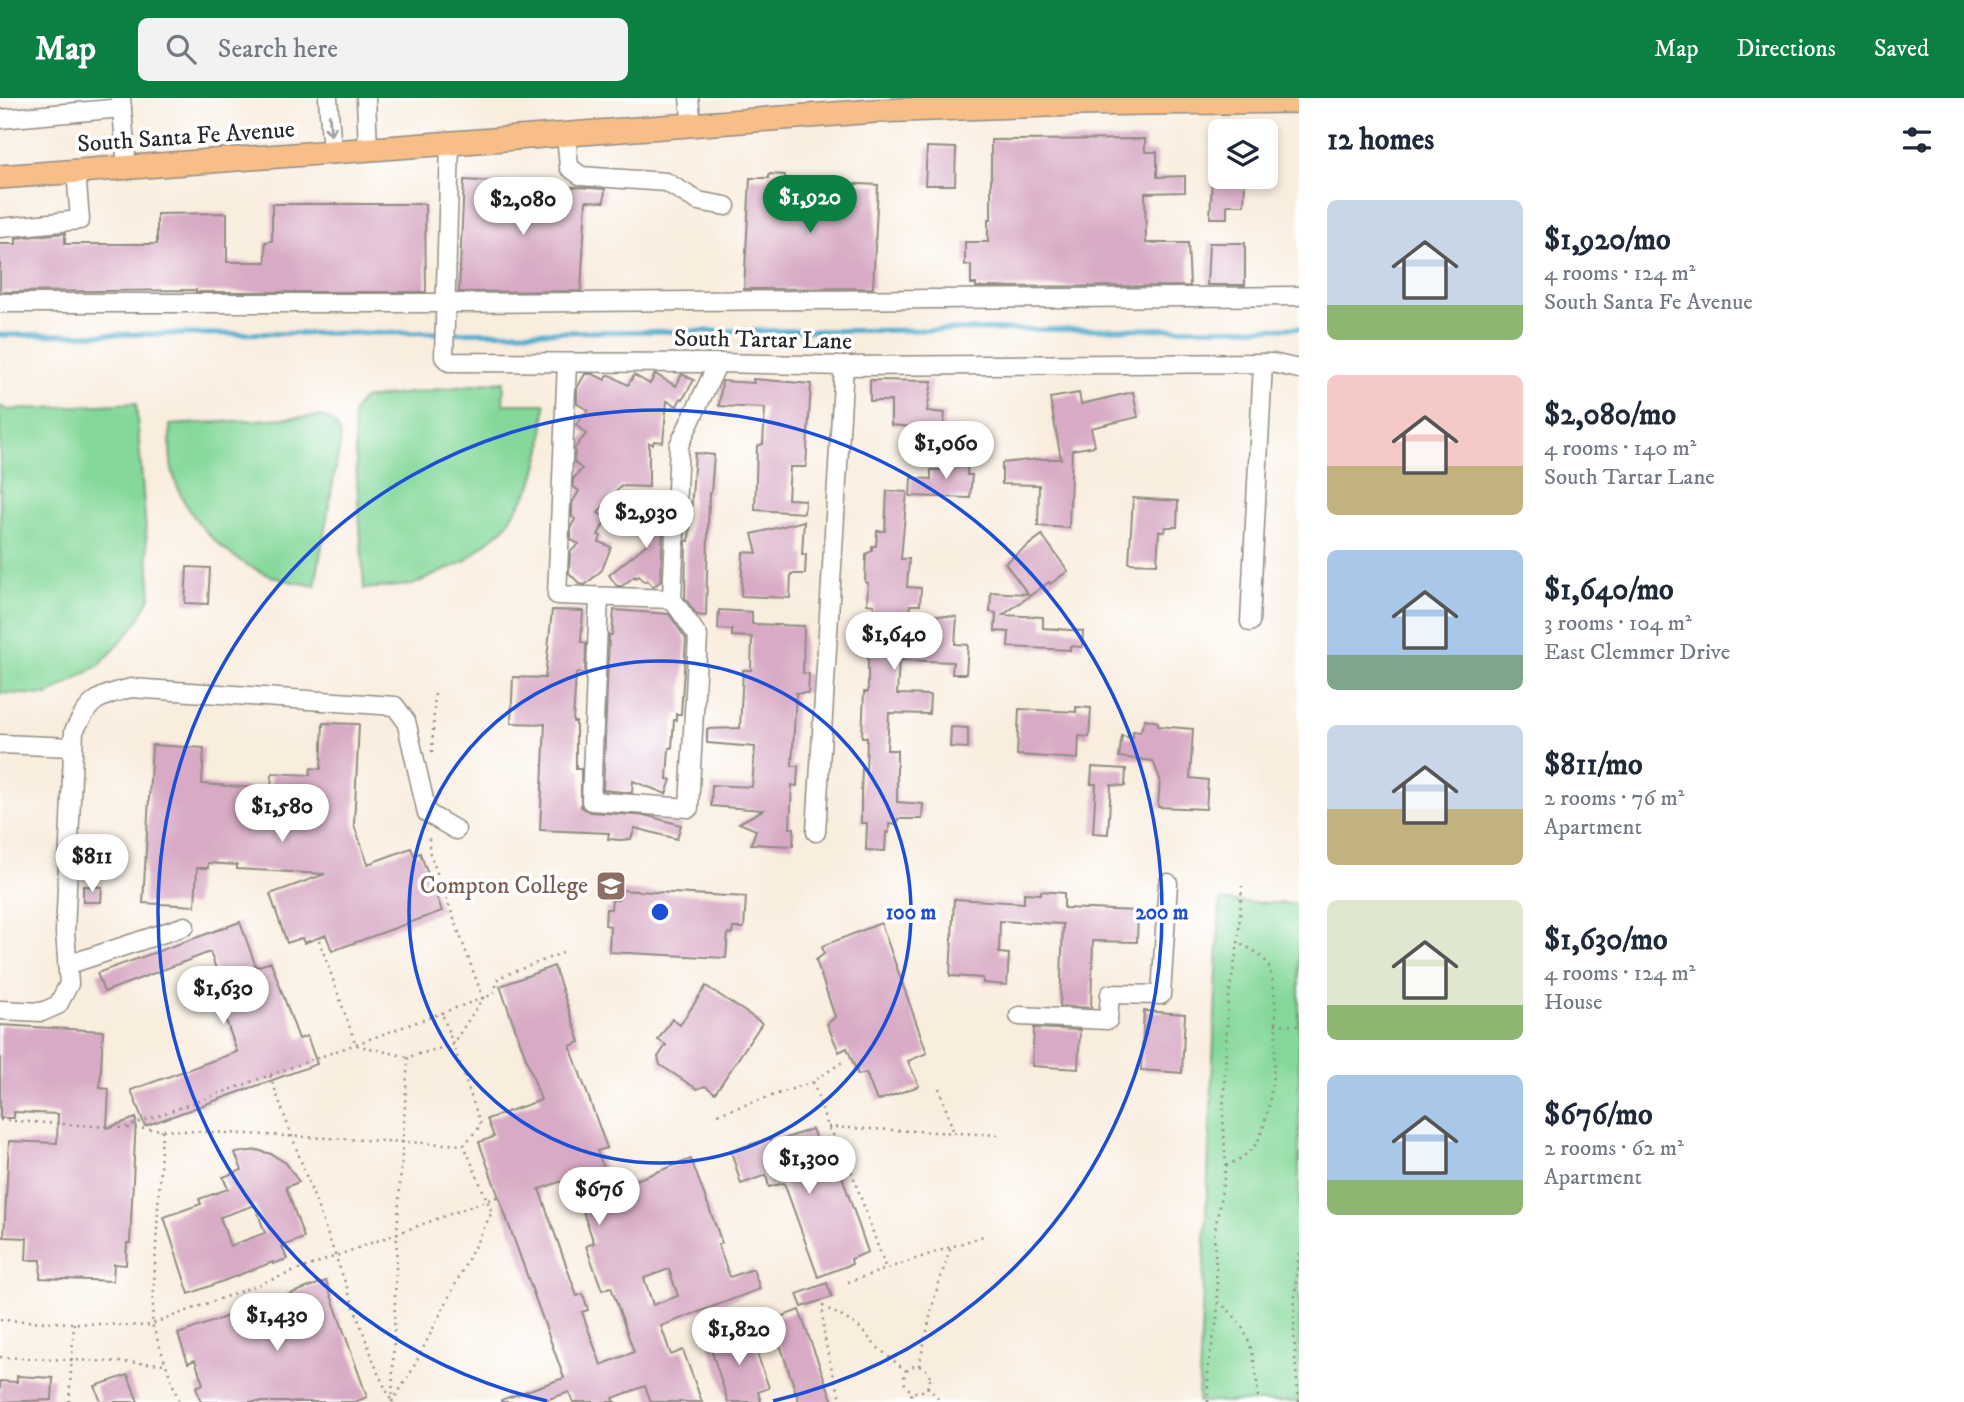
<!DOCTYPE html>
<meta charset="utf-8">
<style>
body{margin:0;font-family:"IM FELL DW Pica",serif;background:#f2f2f3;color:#1f2937;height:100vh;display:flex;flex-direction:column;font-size:26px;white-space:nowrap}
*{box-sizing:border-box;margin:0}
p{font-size:23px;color:#747a83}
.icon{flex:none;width:38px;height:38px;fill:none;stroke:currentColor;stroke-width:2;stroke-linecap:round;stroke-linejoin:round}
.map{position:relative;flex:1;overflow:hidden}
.side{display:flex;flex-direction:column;background:#fff;width:665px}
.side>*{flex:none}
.tools{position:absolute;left:1208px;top:21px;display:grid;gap:14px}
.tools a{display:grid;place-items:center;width:70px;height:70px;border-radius:10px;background:#fff;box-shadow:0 4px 10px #0003;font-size:35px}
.price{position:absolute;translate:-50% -60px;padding:0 16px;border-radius:24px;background:#fff;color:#222;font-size:23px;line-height:46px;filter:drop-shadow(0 2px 4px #0008)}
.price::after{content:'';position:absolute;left:50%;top:42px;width:21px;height:16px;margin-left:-10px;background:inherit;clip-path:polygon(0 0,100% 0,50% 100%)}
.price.on{background:#0b8043;color:#fff}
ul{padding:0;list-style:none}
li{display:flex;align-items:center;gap:21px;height:175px;padding:0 28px}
li span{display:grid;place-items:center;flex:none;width:196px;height:140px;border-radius:10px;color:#555}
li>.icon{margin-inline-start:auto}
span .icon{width:84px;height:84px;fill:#fffc;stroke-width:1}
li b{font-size:30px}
h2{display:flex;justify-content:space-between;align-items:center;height:84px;padding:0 28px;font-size:30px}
header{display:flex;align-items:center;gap:42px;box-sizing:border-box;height:98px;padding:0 35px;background:#0b8043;color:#fff}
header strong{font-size:33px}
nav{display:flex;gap:38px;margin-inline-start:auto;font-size:24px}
.search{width:490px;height:63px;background:#f2f2f3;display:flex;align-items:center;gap:18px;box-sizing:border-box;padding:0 24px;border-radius:10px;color:#747a83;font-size:26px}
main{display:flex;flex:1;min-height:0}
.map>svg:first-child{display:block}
</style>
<header>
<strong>Map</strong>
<div class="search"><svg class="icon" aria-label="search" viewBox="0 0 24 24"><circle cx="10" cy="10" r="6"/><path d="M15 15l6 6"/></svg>Search here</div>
<nav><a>Map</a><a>Directions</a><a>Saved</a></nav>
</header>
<main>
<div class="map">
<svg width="1299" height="1304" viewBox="0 0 1299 1304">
<rect width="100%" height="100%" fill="#fff"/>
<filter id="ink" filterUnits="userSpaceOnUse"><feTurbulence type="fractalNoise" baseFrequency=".0143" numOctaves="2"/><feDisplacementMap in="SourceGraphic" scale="14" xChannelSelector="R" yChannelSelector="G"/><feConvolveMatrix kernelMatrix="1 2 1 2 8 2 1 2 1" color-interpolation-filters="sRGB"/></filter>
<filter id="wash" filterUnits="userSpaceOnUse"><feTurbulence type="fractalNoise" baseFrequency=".00686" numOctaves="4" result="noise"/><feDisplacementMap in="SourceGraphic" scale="28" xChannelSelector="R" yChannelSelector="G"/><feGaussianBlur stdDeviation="1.57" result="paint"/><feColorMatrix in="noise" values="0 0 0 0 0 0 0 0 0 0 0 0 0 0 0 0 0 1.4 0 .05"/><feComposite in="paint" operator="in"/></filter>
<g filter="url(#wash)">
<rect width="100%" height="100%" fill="#f9edde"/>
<g fill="#84d89a" stroke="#588262" stroke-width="2">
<polygon points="504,283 503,306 545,306 542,351 531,389 505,429 464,464 412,487 364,491 353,317 357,308 363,301"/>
<polygon points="136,305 151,498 136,526 101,566 48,597 0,595 0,308 7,312"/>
<path d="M 320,318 C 333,322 337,327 341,339 L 315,488 C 303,485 289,484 277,480 C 229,465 183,421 172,371 C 169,357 171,341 170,327 Z"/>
<polygon points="1220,803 1299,806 1299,1304 1198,1304"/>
</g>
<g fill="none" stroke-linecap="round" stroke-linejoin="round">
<polyline stroke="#4eaccd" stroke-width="5" points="0,237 1299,230"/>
</g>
<g id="blocks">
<g fill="#d8aac5" fill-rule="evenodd">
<polygon points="1145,41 1145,54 1157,54 1157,79 1185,78 1185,94 1145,95 1146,145 1188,145 1190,188 976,189 976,186 971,186 971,167 965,167 965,144 988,144 988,121 991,121 991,42"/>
<polygon points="927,49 956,50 955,87 925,87"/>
<polygon points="769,76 785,77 785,82 878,87 873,190 744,191 750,80 769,80"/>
<polygon points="464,82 605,91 604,104 586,103 581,193 459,194"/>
<polygon points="1212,82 1245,83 1244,107 1227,107 1227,120 1210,120"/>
<polygon points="272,106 425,106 426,194 196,194 196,192 0,194 0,146 16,146 16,140 65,135 65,146 157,146 157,116 227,115 227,164 266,164 265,144 272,143"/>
<polygon points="1209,145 1245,145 1245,187 1207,187"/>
<polygon points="585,276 593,276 605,282 608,277 610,277 628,287 634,277 650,286 655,276 676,288 682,276 694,282 683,301 681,300 677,308 667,303 663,344 654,343 653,346 649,345 649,389 621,388 598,415 607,420 598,437 601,438 599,444 611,449 602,472 585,487 580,486 569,475 570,454 579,446 571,442 571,429 575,421 572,419 572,405 579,393 573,388 573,381 582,371 574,364 575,350 586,336 576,327 588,312 577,306 577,290"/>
<polygon points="753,281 811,286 806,369 790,369 788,401 805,402 804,415 755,412 757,348 763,346 765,310 719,308 722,283 754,285"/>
<polygon points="870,282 932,283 927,313 945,315 943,332 891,327 891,303 870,303"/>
<polygon points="1133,294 1138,319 1091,330 1095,348 1072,352 1069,430 1038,428 1039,387 1002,386 1002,365 1040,361 1061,361 1050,300 1079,295 1081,306"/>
<polygon points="695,355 714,357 711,395 709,395 706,518 697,517 685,500 686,443 689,443"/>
<polygon points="948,356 968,357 967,377 972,377 970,400 910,398 911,380 931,381 931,372 947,372"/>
<polygon points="887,393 907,394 901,461 909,461 907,489 921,490 920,507 910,507 909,543 934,544 935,517 957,519 955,546 968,547 966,576 952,576 953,564 899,562 897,596 930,597 929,616 889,615 887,652 897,652 897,704 923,706 922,721 898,721 897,727 889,726 889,735 886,734 885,753 866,752 867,725 861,725 861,697 862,671 866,671 867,639 862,639 864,594 868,594 868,542 872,542 874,507 867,506 868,485 865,484 866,456 872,453 872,448 876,448 877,433 885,433"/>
<polygon points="648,398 664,398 661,483 653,489 647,482 644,484 639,478 636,480 635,478 622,488 617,488 609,477 647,446"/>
<polygon points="1133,400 1178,403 1177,429 1166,429 1165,434 1159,433 1157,466 1129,465"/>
<polygon points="804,423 802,457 806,457 805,476 791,476 790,500 741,498 743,454 757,455 752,436"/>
<polygon points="1042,437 1068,473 1050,486 1049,484 1003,517 1043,519 1043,530 1083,533 1082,549 1070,548 1070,552 1008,549 1009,534 995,533 996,515 990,514 991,494 1028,496 1005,465"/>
<polygon points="187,469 210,470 208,506 185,505"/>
<polygon points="552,512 583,513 581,544 586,545 585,575 576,575 573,624 576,624 576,671 581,671 581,709 590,714 648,718 681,727 677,741 635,730 631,741 621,742 608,741 609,735 540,732 545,626 511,625 513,579 545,580"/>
<polygon points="614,512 669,516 686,541 681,616 676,616 676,622 674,622 672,650 669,650 667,681 671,682 666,696 633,683 632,695 603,692 609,537 612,537"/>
<polygon points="719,512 752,514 752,526 804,528 803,575 809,576 808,595 796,595 792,668 798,668 797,688 792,687 790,730 794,730 793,748 751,746 756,732 739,725 763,712 711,708 712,687 752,689 755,649 707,645 707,631 740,630 743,572 751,572 752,539 732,538 732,532 718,531"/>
<polygon points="1076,609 1091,610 1089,639 1079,638 1078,661 1017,657 1019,611 1076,614"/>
<polygon points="1145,621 1158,624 1158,628 1193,631 1190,680 1208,682 1206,711 1158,709 1160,681 1153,663 1119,659 1122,638 1133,640 1133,633 1140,634"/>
<polygon points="323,625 359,626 354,727 368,766 411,750 414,757 420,755 442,813 332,853 326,837 304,845 302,840 287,845 270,796 325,776 237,771 237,767 208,765 208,770 197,770 195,808 143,805 152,647 204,650 202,686 271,691 272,675 310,677 311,670 321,671"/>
<polygon points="951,629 968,630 968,650 950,649"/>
<polygon points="1092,669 1126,671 1125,688 1111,687 1108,736 1093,735 1096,686 1091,686"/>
<polygon points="83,788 102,789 101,804 83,804"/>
<polygon points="618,792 746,799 744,830 733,830 732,836 728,835 726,860 609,854 610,828 605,827 606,811 611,811 612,802 618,802"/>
<polygon points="1041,793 1064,795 1064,810 1138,813 1137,844 1093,843 1091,910 1060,908 1063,826 1000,823 999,855 1009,856 1007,887 983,885 983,880 950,878 954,801 1024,805 1024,795 1041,796"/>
<polygon points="240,824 256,869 271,864 299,941 307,938 317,966 145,1028 131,992 237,954 222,911 216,913 207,887 220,882 210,854 104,894 97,875"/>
<polygon points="881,825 927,955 908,963 919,988 877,1003 866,975 858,977 847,950 839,954 827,926 835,919 816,862 824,856 822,848"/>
<path d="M 554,868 L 580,944 L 570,948 L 607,1050 L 597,1053 L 612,1091 L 691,1061 L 722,1145 L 718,1147 L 730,1179 L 753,1171 L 760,1191 L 661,1228 L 671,1257 L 683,1252 L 702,1304 L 651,1304 L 645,1288 L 613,1300 L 615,1304 L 573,1304 L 569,1294 L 540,1304 L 501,1304 L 501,1302 L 564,1280 L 479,1044 L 494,1039 L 487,1021 L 541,1002 L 500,888 ZM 571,1080 L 594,1145 L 586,1148 L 602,1192 L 611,1189 L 634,1254 L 601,1267 L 582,1214 L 588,1212 L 583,1196 L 577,1198 L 539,1091 ZM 669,1171 L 678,1198 L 653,1207 L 644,1180 Z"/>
<polygon points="706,888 762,925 715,995 705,988 697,991 660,967 658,959 666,947 658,942 672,921 680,927"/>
<polygon points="1144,913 1185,916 1182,975 1141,972"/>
<polygon points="0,927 103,933 100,990 109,991 107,1030 136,1020 130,1145 127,1145 126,1167 114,1166 113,1183 40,1180 41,1162 26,1162 27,1140 4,1139 9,1043 57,1045 58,1016 14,1014 14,1020 0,1020"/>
<polygon points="1034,930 1080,932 1078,971 1032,968"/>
<polygon points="812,1031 825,1065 836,1061 868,1154 851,1161 852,1166 818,1179 784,1085 769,1089 766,1077 741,1086 731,1053 770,1040 772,1045"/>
<path d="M 257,1052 L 271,1056 L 286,1065 L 299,1084 L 286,1089 L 304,1140 L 282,1148 L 287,1161 L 273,1166 L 273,1164 L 189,1196 L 164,1119 L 201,1106 L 199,1101 L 228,1091 L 223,1079 L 242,1072 L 235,1055 ZM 255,1107 L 265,1135 L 230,1148 L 220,1119 Z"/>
<polygon points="326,1183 367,1299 355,1304 201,1304 196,1289 203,1286 195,1262 188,1265 178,1236"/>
<polygon points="827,1185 832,1199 802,1209 797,1196"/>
<polygon points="799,1212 833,1304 799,1304 772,1222"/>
<polygon points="748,1229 769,1290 758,1294 761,1304 728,1304 709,1245"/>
<polygon points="128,1277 138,1304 101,1304 95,1288"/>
<polygon points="17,1278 53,1280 52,1302 0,1304 0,1283 17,1284"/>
</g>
</g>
</g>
<g filter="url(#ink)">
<use href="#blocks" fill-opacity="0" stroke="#928c84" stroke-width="2"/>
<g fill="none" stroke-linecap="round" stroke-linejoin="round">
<g stroke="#928c84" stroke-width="21">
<g id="minor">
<polyline points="121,0 127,70"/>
<polyline points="328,0 332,55"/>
<polyline points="366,0 368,52"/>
<polyline points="689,0 692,27"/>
<polyline points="0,21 122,10"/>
<polyline points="566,36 569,69 581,78 666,84 698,103 726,108"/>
<polyline points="450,45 444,259 449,264 718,265 844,268 1272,265 1299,271"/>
<polyline points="0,130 80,122 76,73"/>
<polyline points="0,205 455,205 1299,198"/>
<polyline points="567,265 557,497 672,501 679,347 718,265"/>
<polyline points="599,499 591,703 689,710 698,538 672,501"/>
<polyline points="1250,524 1263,265"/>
<polyline points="0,646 73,649"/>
<polyline points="816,734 844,268"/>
<polyline points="67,867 185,828"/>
<path d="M 0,912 L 42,914 L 58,907 L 69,886 L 65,834 L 74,633 C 91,601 96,599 131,590 L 395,608 L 406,623 L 427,715 L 456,732"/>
<polyline points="1019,918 1108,922 1110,896 1161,897 1168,785"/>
</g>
</g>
<g stroke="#928c84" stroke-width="26">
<polyline id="major" points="0,79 875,13 1076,6 1299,3"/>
</g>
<g stroke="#928c84" stroke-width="2.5" stroke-dasharray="2 5" stroke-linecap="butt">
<polyline points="432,654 435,594"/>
<polyline points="319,842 356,947 408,959 452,947 483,900 429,753 429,737"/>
<polyline points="1275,926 1299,928"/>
<polyline points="270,978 378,1275 392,1304"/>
<polyline points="813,984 828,1029 845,1055 886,1171"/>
<polyline points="939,990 954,1035"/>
<polyline points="718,1016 813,984 845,962"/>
<polyline points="0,1022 124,1030 494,896 498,880 567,853"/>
<polyline points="828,1029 1000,1037"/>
<polyline points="128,1030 464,1047"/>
<polyline points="162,1032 152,1226 179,1304"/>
<path d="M 1226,1068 C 1238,1062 1248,1057 1256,1046 C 1275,1018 1283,897 1268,867 C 1262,856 1249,850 1238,845"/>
<polyline points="848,1184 986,1137"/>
<path d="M 1218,1204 C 1252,1227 1257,1266 1258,1304"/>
<polyline points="0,1222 146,1228 499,1098"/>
<polyline points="0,1259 166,1266"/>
<circle cx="917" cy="1281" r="13"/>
<polyline points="919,1268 935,1197 951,1149"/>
<polyline points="927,1289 942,1304"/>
<polyline points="69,1304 74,1225"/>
<polyline points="392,1304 410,1276 492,1114 464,1047 481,1027 442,915"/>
<polyline points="392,1304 397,1135 408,959"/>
<path d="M 842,1304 C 832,1272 821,1241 823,1208 L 858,1228 L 877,1249 L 906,1273"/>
<polyline points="909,1304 912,1294"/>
<polyline points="1208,1304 1208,1267 1217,1223 1218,1204 1214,1138 1226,1068 1223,1019 1228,902 1238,845 1242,788"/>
<path d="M 1299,1304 C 1293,1250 1292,1208 1299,1154"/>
</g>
<use href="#minor" stroke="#fff" stroke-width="18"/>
<use href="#major" stroke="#f7be88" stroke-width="23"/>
</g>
<defs><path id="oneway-shaft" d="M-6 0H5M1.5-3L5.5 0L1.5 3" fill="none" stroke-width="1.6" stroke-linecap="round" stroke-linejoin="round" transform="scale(1.75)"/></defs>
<use stroke="#a0a0a0" href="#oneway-shaft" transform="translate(330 27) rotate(86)"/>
</g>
<g fill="none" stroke="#1d4ed8" stroke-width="3.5">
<circle cx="660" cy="814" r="251"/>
<path d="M547 1303A502 502 0 1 1 773 1303"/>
</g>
<defs>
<g id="university-square" transform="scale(1.575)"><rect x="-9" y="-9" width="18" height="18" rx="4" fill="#8d6e63" stroke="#fff"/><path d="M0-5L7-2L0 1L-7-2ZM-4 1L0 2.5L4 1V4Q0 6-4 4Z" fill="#fff"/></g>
</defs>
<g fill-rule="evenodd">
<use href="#university-square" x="611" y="788"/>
</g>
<g text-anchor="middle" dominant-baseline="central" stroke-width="7" stroke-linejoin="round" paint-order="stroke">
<g font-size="24" fill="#2b2b2b" stroke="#fff">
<text transform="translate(186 39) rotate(-4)">South Santa Fe Avenue</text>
<text transform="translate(763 242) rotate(1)">South Tartar Lane</text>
</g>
<g font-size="24" fill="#785e54" stroke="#fff" text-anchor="end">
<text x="588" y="788">Compton College</text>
</g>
</g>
<circle cx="660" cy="814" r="10" fill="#1d4ed8" stroke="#fff" stroke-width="3.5"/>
<g font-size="21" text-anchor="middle" font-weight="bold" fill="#1d4ed8" stroke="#fff" stroke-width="7" stroke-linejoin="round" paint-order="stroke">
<text x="911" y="821">100 m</text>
<text x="1162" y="821">200 m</text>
</g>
</svg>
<div class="tools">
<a><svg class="icon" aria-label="layers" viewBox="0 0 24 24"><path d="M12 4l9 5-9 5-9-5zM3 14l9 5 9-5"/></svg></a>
</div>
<b class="price on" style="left:810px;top:137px">$1,920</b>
<b class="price" style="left:523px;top:139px">$2,080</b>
<b class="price" style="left:946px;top:383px">$1,060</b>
<b class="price" style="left:646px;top:452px">$2,930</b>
<b class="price" style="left:894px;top:574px">$1,640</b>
<b class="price" style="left:282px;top:746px">$1,580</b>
<b class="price" style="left:92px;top:796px">$811</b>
<b class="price" style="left:223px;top:928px">$1,630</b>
<b class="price" style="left:809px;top:1098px">$1,300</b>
<b class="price" style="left:599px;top:1129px">$676</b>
<b class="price" style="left:277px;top:1255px">$1,430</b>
<b class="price" style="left:739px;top:1269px">$1,820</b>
</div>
<section class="side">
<h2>12 homes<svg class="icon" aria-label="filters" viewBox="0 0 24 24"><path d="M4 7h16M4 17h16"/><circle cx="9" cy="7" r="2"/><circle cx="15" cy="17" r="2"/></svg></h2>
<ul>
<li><span style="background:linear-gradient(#c9d6e8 75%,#8fb573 0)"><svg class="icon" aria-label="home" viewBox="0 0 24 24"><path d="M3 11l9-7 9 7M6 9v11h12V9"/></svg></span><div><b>$1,920/mo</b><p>4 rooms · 124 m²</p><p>South Santa Fe Avenue</p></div></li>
<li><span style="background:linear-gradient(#f6c9c9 65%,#c2b280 0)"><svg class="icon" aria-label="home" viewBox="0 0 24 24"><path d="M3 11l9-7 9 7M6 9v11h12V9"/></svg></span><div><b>$2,080/mo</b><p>4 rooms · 140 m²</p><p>South Tartar Lane</p></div></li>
<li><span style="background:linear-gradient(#a9c7e8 75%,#7fa58c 0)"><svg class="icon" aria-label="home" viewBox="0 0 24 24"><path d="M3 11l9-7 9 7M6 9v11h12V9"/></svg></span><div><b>$1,640/mo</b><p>3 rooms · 104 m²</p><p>East Clemmer Drive</p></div></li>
<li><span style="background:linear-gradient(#c9d6e8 60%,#c2b280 0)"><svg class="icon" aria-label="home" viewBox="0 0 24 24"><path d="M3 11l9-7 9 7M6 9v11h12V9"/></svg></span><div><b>$811/mo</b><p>2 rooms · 76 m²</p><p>Apartment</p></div></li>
<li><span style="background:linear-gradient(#dfe7d0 75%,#8fb573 0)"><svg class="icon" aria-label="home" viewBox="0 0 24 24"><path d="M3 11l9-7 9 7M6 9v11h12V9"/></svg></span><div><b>$1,630/mo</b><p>4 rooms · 124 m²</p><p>House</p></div></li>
<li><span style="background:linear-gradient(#a9c7e8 75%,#8fb573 0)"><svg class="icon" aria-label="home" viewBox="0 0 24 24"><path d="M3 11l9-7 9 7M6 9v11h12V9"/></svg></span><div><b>$676/mo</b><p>2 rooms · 62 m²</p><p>Apartment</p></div></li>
</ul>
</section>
</main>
